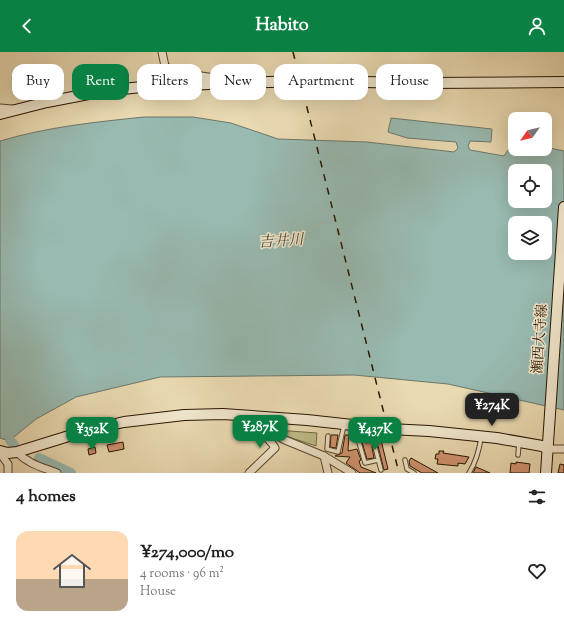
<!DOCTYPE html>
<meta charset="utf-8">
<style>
body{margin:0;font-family:"Sorts Mill Goudy","Noto Serif JP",serif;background:#f2f2f2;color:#202124;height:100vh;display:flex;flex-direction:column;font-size:15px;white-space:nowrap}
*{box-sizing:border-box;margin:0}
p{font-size:13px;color:#757577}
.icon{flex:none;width:22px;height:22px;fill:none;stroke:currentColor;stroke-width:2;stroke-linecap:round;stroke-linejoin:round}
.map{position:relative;height:421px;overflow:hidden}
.details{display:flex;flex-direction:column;background:#fff;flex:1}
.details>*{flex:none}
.hud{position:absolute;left:12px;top:12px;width:540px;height:36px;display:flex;gap:8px}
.needle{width:26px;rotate:236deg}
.tools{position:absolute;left:508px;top:60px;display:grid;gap:8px}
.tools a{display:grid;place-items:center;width:44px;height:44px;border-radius:8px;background:#fff;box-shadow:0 4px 16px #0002;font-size:20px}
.price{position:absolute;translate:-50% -34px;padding:0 9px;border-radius:8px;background:#0b8043;color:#fff;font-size:13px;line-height:26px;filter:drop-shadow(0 1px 2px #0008)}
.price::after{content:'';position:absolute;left:50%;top:24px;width:12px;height:9px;margin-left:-6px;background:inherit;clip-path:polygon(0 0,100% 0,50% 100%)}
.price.selected{background:#222;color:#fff}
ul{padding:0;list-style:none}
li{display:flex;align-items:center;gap:12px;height:100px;padding:0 16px}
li+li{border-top:1px solid #e0e0e0}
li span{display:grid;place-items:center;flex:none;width:112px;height:80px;border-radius:12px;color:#555}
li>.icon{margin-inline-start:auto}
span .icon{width:48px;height:48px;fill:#fffc;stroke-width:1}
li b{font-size:17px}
h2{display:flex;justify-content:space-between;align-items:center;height:48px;padding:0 16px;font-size:17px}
.pill{padding:0 14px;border-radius:12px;background:#fff;box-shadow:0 4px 16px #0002;font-size:14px;line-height:36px}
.pill.selected{background:#0b8043;color:#fff}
header{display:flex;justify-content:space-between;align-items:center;height:52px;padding:0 16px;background:#0b8043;color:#fff;font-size:18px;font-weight:700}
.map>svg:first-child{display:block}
</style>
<header><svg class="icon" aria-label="back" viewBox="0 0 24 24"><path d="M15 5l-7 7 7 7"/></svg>Habito<svg class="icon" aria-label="person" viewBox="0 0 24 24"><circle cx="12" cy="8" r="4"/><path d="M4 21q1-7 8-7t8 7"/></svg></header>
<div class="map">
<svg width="564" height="421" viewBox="0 0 564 421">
<rect width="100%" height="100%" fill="#eadab2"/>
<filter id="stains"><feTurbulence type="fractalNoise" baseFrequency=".005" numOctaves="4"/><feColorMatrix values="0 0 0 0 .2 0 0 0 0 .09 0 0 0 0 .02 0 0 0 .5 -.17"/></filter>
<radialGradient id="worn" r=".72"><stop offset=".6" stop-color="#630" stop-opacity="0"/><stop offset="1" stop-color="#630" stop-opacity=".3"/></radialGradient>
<polygon fill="#bebd87" stroke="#746944" points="276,378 317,381 316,394 283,383"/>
<path fill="#98bab1" stroke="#6c786a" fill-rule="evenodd" d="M 144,65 L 193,65 L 231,71 L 278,87 L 367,90 L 454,100 L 458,96 L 456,90 L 407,86 L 388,80 L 391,66 L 492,77 L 491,90 L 470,89 L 468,94 L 470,98 L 504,104 L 512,92 L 515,92 L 515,97 L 545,97 L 545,95 L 564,99 L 564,358 L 448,332 L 354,323 L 160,325 L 76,345 L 36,367 L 9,389 L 0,386 L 0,89 C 47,75 95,70 144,65 ZM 515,119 L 545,119 L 545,149 L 515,149 ZM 515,171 L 545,171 L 545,201 L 515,201 Z"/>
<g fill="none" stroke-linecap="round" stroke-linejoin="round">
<g stroke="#98bab1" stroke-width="10">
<polyline points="10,388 14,393"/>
<polyline points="39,406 71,421"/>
</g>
</g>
<g fill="#d19470" stroke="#2a1500">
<polygon points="331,383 338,383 336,396 330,395"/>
<polygon points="345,383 349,383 348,399 357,397 361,408 359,409 361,415 376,421 360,421 346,411 350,405 335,404 342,401"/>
<polygon points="365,386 366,391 381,388 388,417 384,418 378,394 376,392 374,392 372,395 374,406 367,407 361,387"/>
<polygon points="123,390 124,397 109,400 107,393"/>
<polygon points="95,395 96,401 89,403 88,397"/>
<polygon points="439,399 444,399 443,401 469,405 465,412 458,411 458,414 437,412 438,407 435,407 436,402 439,402"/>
<polygon points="411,406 438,421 422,421 410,414 409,409"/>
<polygon points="516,410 530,412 529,421 510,421 511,411 516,412"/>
<polygon points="560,412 564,413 564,421 558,421"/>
<polygon points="476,415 490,421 473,421"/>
</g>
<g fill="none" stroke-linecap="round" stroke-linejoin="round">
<g stroke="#5a462c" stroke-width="5.5">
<g id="lane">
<polyline points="360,375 358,387 365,411 378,408"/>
<polyline points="328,384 327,397 338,400 344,373"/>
<polyline points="375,395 381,418"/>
<polyline points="518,403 519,391"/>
<polyline points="405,408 407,417 414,421"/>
<path d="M 469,421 C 476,410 479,399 481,386"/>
</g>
</g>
<g stroke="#5a462c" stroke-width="9">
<g id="street">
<polyline points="162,0 165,14 175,20 234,29"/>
<polyline points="0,56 12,57"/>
<polyline points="259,365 261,375 285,388 324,404 352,421"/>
<polyline points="548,397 564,397"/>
<path d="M 17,400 C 28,412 42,415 57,421"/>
<polyline points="0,401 8,412 8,421"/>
<polyline points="324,404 328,421"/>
<path d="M 249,421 L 275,396 C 271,388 263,385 261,375"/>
</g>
</g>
<g stroke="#2a1500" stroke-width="12">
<g id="secondary">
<polyline points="0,62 47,50 104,39 151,34 300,29 425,31 564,30"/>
<polyline points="0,399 8,401 17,400 85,379 124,370 184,363 223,362 307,368 389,377 429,379 497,386 542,394 548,397"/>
<polyline points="546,421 564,155"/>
</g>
</g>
<use href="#lane" stroke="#f1e7cd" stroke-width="3.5"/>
<use href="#street" stroke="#f1e7cd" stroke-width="7"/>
<use href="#secondary" stroke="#f1e7cd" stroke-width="10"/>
<polyline stroke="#2a1500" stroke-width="1.5" stroke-dasharray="7 7" stroke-linecap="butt" points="293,0 399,421"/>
</g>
<g text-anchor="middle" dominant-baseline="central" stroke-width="3" stroke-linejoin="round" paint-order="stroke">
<g font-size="14" fill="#2a1500" stroke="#f1e7cd">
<text transform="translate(541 287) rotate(-86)">瀬西大寺線</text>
</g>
<g font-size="15" font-style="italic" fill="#504f3e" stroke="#f1e7cd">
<text transform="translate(281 190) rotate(-4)">吉井川</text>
</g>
</g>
<rect width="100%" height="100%" filter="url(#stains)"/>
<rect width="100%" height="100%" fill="url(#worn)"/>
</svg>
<div class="tools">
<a><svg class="needle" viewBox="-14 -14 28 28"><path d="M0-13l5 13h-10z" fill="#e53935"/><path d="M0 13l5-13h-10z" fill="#757577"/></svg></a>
<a><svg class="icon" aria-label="locate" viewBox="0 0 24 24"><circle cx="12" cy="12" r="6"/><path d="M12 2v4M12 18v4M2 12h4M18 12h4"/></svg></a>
<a><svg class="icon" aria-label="layers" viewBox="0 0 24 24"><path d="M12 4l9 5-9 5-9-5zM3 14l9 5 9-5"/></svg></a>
</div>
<b class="price selected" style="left:492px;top:375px">¥274K</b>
<b class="price" style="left:260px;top:397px">¥287K</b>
<b class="price" style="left:92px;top:399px">¥352K</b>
<b class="price" style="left:375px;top:399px">¥437K</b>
<div class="hud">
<a class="pill">Buy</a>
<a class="pill selected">Rent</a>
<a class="pill">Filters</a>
<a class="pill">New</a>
<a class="pill">Apartment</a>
<a class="pill">House</a>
</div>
</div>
<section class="details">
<h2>4 homes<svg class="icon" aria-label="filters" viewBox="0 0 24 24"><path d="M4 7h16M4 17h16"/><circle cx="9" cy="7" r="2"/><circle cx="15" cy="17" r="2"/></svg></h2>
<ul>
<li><span style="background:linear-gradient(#ffd9b3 60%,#b9a48a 0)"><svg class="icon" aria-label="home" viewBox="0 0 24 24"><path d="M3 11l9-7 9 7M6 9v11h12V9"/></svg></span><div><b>¥274,000/mo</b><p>4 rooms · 96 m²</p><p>House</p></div><svg class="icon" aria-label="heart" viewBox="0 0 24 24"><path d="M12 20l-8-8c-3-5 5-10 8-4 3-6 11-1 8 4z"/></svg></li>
</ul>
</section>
